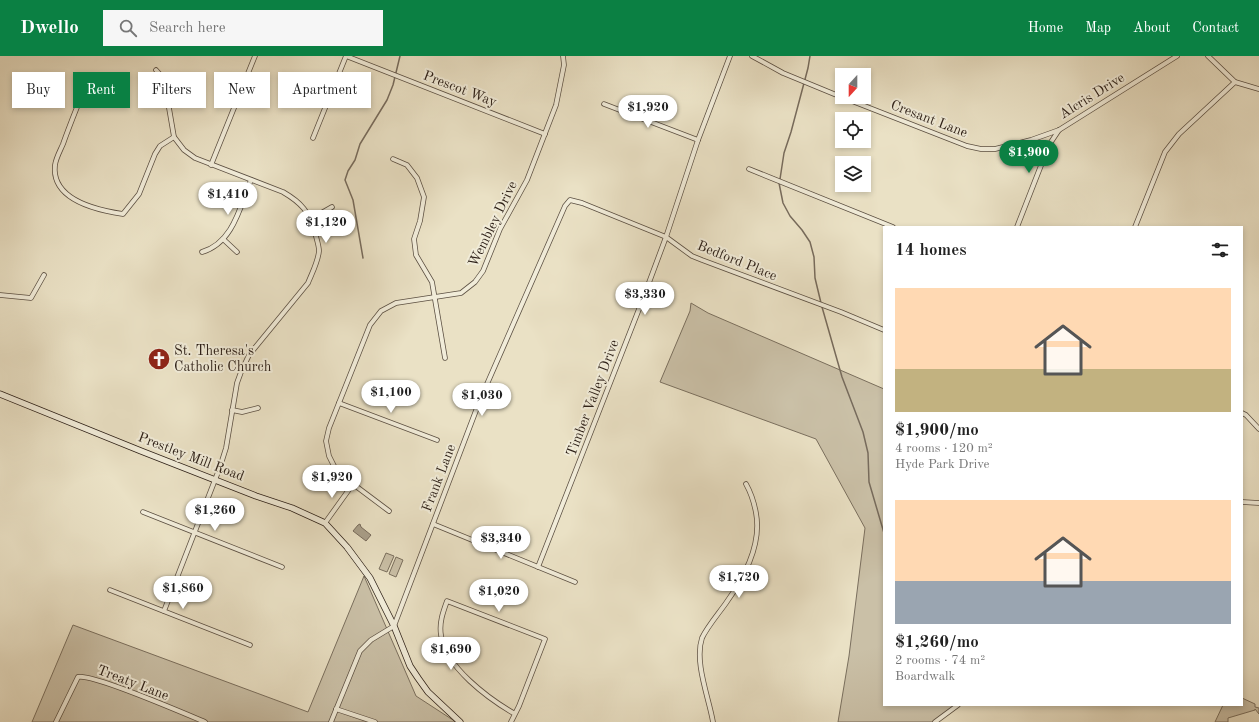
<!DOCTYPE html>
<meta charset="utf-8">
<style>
body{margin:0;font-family:"Old Standard TT",serif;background:#f6f6f6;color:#222;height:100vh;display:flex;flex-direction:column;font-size:15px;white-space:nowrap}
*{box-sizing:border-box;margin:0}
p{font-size:13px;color:#767676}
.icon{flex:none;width:22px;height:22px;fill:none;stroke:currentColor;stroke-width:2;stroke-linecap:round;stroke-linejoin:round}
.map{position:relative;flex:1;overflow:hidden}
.panel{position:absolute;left:883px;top:170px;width:360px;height:480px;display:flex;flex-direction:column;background:#fff;border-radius:0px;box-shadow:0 2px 6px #0003}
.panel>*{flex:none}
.hud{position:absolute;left:12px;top:16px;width:380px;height:36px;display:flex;gap:8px}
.needle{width:26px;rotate:201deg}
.tools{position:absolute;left:835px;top:12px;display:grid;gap:8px}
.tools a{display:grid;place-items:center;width:36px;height:36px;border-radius:0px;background:#fff;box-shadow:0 2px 6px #0003;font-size:20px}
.price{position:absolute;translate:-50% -34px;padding:0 9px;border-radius:14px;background:#fff;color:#222;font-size:13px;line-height:26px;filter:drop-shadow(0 1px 2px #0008)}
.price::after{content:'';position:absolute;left:50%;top:24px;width:12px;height:9px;margin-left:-6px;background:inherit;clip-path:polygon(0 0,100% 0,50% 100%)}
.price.on{background:#0b8043;color:#fff}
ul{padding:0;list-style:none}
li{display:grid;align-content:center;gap:8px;height:212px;padding:0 12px}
li span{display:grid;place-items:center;height:124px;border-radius:0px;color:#555}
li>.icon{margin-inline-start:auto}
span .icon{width:72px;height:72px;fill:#fffc;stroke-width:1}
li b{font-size:17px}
h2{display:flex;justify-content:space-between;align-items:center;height:48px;padding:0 12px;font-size:17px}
.chip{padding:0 14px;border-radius:0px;background:#fff;box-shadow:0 2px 6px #0003;font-size:14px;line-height:36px}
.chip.on{background:#0b8043;color:#fff}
header{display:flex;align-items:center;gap:24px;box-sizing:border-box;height:56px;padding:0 20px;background:#0b8043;color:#fff}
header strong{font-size:19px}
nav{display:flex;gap:22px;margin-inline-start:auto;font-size:14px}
.search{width:280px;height:36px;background:#f6f6f6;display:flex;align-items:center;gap:10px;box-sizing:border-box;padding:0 14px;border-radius:0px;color:#767676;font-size:15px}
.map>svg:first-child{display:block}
</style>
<header>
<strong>Dwello</strong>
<div class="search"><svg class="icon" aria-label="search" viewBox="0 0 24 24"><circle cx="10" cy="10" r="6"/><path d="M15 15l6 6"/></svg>Search here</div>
<nav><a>Home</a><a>Map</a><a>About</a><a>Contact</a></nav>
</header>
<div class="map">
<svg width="1259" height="666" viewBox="0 0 1259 666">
<rect width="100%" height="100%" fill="#eae1c5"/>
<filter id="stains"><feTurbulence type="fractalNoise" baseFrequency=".005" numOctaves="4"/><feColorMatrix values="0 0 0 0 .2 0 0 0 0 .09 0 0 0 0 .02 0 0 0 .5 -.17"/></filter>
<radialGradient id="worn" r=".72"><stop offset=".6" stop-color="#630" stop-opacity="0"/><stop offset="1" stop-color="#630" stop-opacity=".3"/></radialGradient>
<g fill="#cac0a7" stroke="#7a6f5e">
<polygon points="691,247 708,257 884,333 884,649 958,649 935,666 838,666 849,600 865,472 816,383 660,326 690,255"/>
<polygon points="386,497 394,500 387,516 379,513"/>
<polygon points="396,501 403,504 396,521 389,518"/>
<polygon points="364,520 416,640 456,666 32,666 73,569 308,656"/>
<polygon points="1242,642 1255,648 1255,651 1259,652 1259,658 1255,653 1255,654 1228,662 1228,666 1215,666 1223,649 1242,649"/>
</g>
<polygon fill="#a99f8a" stroke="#776b5c" points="360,468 361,471 371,479 366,485 353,475 358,469"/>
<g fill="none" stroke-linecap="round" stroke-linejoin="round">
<g stroke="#776b5c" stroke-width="1.5">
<polyline points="780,123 784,97 791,76 808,12 810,0"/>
<polyline points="779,127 783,147 790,160 802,174 810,186 814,201 815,222 821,247"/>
<polyline points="363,202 353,144 345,124 348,115 355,104 360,88 387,44 393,29 400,0"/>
<polyline points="822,251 842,321 863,376 868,397 869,426 884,477"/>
</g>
<g stroke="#5b4f42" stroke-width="5.5">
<g id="street">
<polyline points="346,0 545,78"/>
<polyline points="752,0 783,17 834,38 967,90 981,93 995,93 1031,84 1059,74 1177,0"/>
<polyline points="1208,0 1235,26 1259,33"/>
<path d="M 156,14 L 164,23 L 174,81 L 184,94 L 195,102 L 283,136 C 302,147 309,156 315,176 C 316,182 319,189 319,195 C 318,206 312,217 308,227 L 249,299 L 241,316 L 237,327 L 226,392 L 220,411 L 164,555"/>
<path d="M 83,36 C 76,54 69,71 63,88 C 60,95 56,102 55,109 C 51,144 96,154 123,158 L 139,138 L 155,98 L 160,90 L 174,81"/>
<polyline points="604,48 698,84"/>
<polyline points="313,82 346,0"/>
<polyline points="393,103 407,109 417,122 424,141 420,165 414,183 416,199 432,226 445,302"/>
<polyline points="211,109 255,0"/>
<polyline points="749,113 893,171"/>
<polyline points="311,163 332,151"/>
<polyline points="1017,171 1049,89 1059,74"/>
<polyline points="1135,171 1165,96 1179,78 1235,26"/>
<polyline points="223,183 237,196"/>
<path d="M 202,196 C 233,187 240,151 251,124"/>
<polyline points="0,239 31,242 44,219"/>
<polyline points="339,347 437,384"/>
<polyline points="232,354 242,356 258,352"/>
<polyline points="1242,357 1246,359 1259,373"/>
<polyline points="1242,446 1259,447"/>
<polyline points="389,455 337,416 329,400 326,385 329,372 370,269 381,255 396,247 461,237 475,226 483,215 500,173 527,124 556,49 564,9 563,0"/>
<polyline points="143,456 282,511"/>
<polyline points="325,467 353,428"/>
<polyline points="433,468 575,526"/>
<polyline points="538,511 641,248 666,181 698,84 730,0"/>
<polyline points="110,534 250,589"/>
<polyline points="336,653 375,666"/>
<path d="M 56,666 L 78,621 C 91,617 186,658 205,666"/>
<polyline points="331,666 360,595 371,584 394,570 480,344 565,150 570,144 582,147 666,181 692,200 702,204 841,256 884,274"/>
<path d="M 511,666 L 519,650 L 545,583 L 447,545 C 443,556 439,567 441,579 C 445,611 489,643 515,658"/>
<path d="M 713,666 C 709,642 694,606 702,582 C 707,571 719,557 726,547 C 744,522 762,489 756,457 C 754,446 751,437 746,428"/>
<polyline points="935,666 958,649"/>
</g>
</g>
<g stroke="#2b1e16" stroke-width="7">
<polyline id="secondary" points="0,338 141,395 256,440 292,452 325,467 347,491 370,522 394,570 410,610 418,622 428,636 460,666"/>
</g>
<use href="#street" stroke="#f1ecd9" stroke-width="4"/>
<use href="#secondary" stroke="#f1ecd9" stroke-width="5.5"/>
</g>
<defs>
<g id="church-disc" transform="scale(1.15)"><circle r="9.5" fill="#8f2418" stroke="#f1ecd9"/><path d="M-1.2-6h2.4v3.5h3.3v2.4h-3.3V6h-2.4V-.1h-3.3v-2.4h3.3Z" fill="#fff"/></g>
</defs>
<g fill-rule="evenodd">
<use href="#church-disc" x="159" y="303"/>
</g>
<g text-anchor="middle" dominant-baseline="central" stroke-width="4" stroke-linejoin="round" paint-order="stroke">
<g font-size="14" fill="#2b1e16" stroke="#f1ecd9">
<text transform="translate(460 33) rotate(21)">Prescot Way</text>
<text transform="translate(1092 40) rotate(-32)">Alcris Drive</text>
<text transform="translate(929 63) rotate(21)">Cresant Lane</text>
<text transform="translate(493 168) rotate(-64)">Wembley Drive</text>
<text transform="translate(737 205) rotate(22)">Bedford Place</text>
<text transform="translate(593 342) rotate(-69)">Timber Valley Drive</text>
<text transform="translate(191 401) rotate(21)">Prestley Mill Road</text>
<text transform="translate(439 422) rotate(-69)">Frank Lane</text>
<text transform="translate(133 627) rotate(21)">Treaty Lane</text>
</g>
<g font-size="14" fill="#2b1e16" stroke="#f1ecd9" text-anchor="start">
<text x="174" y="295">St. Theresa's<tspan x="174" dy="16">Catholic Church</tspan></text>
</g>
</g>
<rect width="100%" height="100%" filter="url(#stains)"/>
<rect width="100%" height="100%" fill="url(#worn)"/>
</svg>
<div class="tools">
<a><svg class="needle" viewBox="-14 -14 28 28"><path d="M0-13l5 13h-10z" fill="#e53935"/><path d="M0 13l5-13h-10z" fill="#767676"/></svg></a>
<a><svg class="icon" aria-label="locate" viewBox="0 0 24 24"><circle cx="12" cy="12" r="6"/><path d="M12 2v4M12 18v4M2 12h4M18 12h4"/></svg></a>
<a><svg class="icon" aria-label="layers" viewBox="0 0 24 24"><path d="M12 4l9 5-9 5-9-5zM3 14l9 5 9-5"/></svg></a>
</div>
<b class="price" style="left:648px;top:73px">$1,920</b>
<b class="price on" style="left:1029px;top:118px">$1,900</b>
<b class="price" style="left:228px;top:160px">$1,410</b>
<b class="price" style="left:326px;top:188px">$1,120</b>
<b class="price" style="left:645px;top:260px">$3,330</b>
<b class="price" style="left:391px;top:358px">$1,100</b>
<b class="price" style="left:482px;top:361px">$1,030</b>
<b class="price" style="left:332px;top:443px">$1,920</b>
<b class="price" style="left:215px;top:476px">$1,260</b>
<b class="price" style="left:501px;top:504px">$3,340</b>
<b class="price" style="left:739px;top:543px">$1,720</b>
<b class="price" style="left:183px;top:554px">$1,860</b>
<b class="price" style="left:499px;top:557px">$1,020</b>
<b class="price" style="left:451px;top:615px">$1,690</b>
<div class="hud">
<a class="chip">Buy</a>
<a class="chip on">Rent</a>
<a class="chip">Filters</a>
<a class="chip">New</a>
<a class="chip">Apartment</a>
</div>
<section class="panel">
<h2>14 homes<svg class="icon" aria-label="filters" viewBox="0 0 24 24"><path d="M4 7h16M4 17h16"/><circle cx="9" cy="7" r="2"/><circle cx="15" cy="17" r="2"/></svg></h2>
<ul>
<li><span style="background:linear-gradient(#ffd9b3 65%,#c2b280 0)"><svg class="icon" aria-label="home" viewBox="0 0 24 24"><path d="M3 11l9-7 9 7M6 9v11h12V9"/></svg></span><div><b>$1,900/mo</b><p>4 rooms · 120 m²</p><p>Hyde Park Drive</p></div></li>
<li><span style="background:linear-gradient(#ffd9b3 65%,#9aa5b1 0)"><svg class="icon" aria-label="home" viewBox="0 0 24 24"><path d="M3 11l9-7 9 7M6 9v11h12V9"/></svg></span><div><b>$1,260/mo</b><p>2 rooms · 74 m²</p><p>Boardwalk</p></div></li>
</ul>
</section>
</div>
